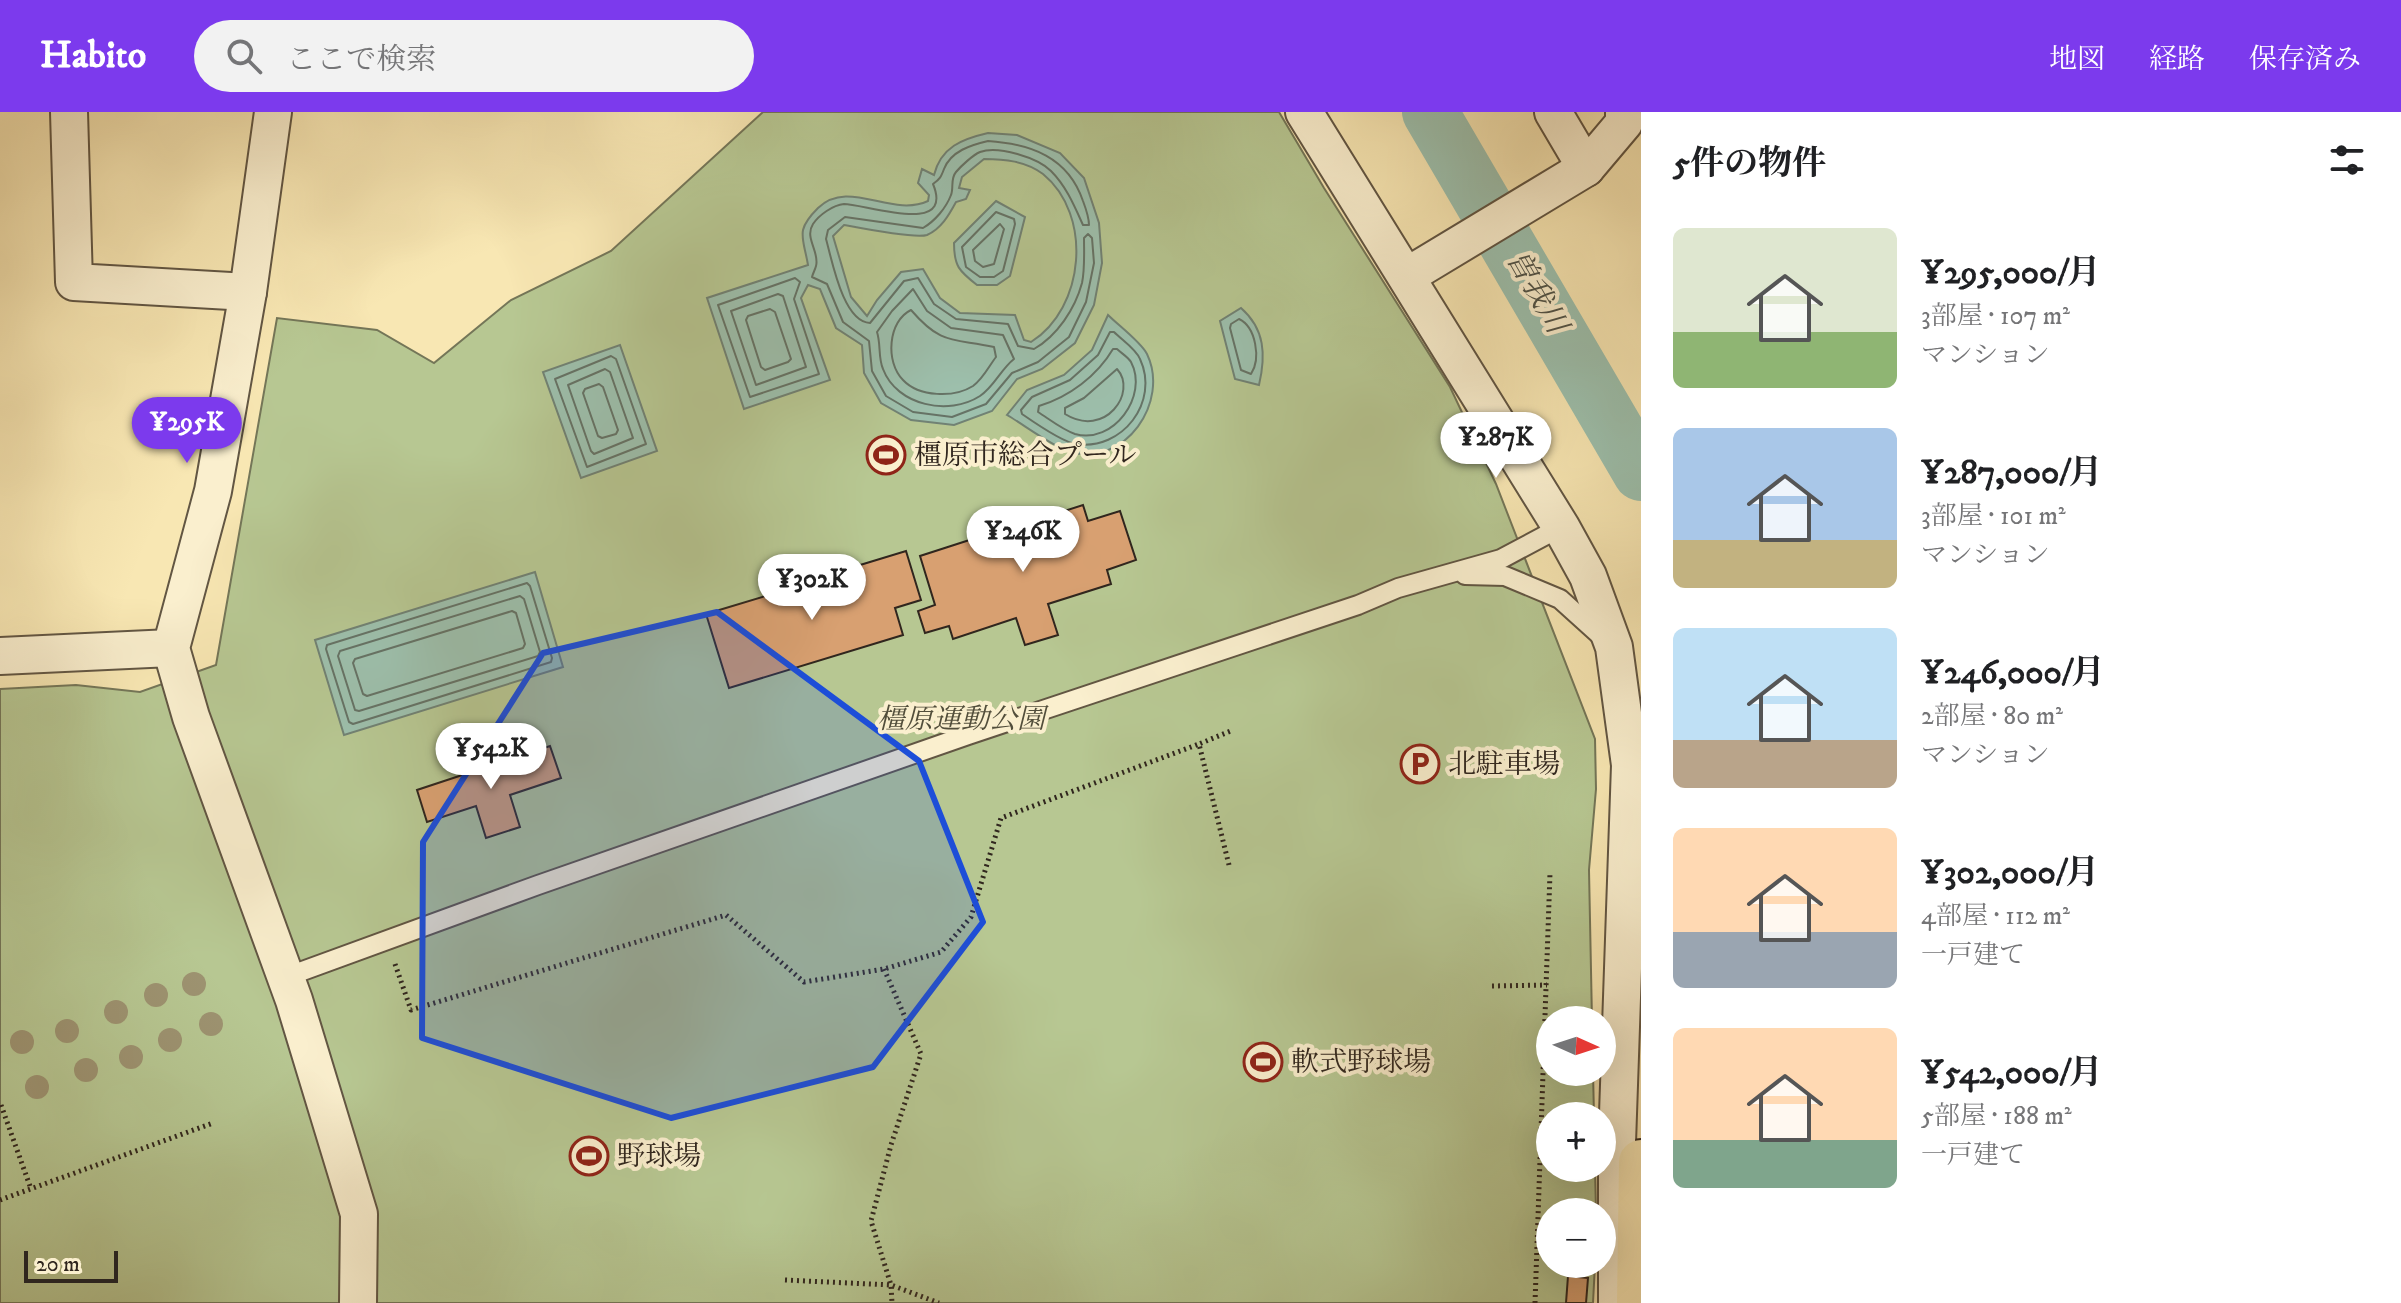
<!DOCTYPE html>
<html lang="ja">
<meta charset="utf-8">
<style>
body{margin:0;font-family:"IM FELL DW Pica","Noto Serif JP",serif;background:#f2f2f2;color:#202124;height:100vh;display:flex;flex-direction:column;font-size:30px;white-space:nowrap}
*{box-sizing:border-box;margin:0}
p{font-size:26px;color:#757577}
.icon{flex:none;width:44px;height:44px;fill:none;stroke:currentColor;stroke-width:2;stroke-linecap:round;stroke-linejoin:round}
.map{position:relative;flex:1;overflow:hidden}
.panel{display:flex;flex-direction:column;background:#fff;width:760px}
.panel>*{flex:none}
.needle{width:52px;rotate:93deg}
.fabs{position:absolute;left:1536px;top:894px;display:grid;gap:16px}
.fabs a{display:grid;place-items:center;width:80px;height:80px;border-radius:50%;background:#fff;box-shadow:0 8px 32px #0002;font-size:40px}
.scale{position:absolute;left:24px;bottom:20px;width:94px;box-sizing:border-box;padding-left:8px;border:4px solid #30261e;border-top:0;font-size:22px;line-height:28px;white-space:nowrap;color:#30261e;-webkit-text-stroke:6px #faefce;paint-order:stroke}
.price{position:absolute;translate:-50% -68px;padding:0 18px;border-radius:28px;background:#fff;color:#222;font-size:26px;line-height:52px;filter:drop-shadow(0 2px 4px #0008)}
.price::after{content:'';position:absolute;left:50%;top:48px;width:24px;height:18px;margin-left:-12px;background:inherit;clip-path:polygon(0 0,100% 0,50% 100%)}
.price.current{background:#7c3aed;color:#fff}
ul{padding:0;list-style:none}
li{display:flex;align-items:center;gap:24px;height:200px;padding:0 32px}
li span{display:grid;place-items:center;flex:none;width:224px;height:160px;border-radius:12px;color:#555}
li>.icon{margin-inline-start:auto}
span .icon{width:96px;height:96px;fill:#fffc;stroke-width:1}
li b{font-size:34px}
h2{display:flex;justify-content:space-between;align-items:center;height:96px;padding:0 32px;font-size:34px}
header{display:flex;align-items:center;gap:48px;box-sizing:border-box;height:112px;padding:0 40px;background:#7c3aed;color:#fff}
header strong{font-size:38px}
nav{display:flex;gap:44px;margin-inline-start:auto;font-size:28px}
.search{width:560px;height:72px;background:#f2f2f2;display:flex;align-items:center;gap:20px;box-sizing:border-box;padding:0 28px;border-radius:44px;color:#757577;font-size:30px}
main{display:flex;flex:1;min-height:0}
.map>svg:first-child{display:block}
</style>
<header>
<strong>Habito</strong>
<div class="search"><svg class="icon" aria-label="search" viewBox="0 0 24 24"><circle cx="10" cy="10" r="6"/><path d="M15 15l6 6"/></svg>ここで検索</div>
<nav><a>地図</a><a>経路</a><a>保存済み</a></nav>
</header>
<main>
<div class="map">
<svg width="1641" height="1191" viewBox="0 0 1641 1191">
<rect width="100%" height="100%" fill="#f8e7b3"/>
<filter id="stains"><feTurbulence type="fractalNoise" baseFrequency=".0025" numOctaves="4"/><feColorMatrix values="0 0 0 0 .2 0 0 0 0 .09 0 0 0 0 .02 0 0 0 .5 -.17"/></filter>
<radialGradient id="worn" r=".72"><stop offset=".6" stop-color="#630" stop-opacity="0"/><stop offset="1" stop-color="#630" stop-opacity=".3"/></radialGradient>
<polygon fill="#b7c792" stroke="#747658" stroke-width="2" points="763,0 1279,0 1324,76 1450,275 1496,372 1595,627 1596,677 1589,758 1592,908 1550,908 1550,960 1593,960 1594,1004 1550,1004 1550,1056 1595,1056 1596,1100 1550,1100 1550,1152 1595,1152 1593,1191 0,1191 0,577 76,573 140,580 216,553 277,206 377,218 434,251 511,188 611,139"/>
<g fill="#9dc0ad" stroke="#718274" stroke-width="2" fill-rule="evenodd">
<path d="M 988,21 L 1017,23 L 1060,41 L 1084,66 L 1099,111 L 1102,151 L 1094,193 L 1075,231 L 1042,257 L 1017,267 L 992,299 L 954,313 L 911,308 L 881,291 L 864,261 L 862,233 L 836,216 L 820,177 L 808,173 L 801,186 L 830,268 L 744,297 L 707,186 L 808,153 C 803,124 795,119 818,96 C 849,66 891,106 928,89 L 929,83 L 918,71 L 922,57 L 934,63 C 941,35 962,27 988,21 ZM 984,47 C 1004,47 1026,49 1043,62 C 1093,103 1085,196 1031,230 L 1024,228 L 1015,203 L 960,201 L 940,186 L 923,157 L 901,160 L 877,188 L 867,204 L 851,185 L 833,124 L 844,113 C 860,116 915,127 927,123 C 941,117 949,103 956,90 L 966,87 L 970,78 L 959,76 L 962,65 Z"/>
<path d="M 996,89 L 1025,105 L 1010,164 L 997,173 L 977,173 C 959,159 954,154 954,131 Z"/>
<path d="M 1241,196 C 1265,217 1266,243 1259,273 L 1235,267 L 1220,209 Z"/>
<path d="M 1108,203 C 1118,213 1141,230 1147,242 C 1170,290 1125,355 1071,340 C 1054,336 1023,312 1007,303 L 1027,278 L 1064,263 L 1092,238 Z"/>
<polygon points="620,233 657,339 581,366 543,260"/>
<polygon points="535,460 563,555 344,623 315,528"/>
</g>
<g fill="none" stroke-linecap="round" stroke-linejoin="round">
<g stroke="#667366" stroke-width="2">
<path d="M 988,29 C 1031,32 1068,45 1083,89 C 1086,97 1089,105 1089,113 L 1083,113 C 1074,93 1066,74 1051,59 C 1038,46 998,33 980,40 C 973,43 961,54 956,60 C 950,67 954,76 951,83 C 946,96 935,109 923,116 L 845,105 L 828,118 L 826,127 C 832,148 843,210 870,211 L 904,169 L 918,166 L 934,192 L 956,207 L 1008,212 L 1018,234 L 1034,237 C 1057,224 1075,197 1082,171 C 1085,157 1084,140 1084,126 L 1088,122 L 1092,126 L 1094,151 L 1086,190 L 1069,225 L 1038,250 L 1012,261 L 986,292 L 952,305 L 913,300 L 886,284 L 872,259 L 869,229 L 843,210 L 827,172 L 812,165 C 813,161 815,158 816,154 C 820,140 804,126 813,112 C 819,103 833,93 844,92 C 865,92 955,125 933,72 C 940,67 941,65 944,57 C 951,39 971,33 988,29 Z"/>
<polygon points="996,100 1014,107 1015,112 1003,159 994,165 980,165 966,155 962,135"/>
<polygon points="1000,112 1004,117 994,152 983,155 975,149 973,138"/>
<polygon points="795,166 800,170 794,187 819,262 750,285 718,193"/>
<path d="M 913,177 L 927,199 L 951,216 L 1003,223 L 1014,247 C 1001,257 994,275 980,284 C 949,304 897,294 883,257 C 878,246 881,232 877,220 L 892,199 Z"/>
<polygon points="778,182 783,184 806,255 756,273 731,199"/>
<polygon points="770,197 775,200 791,247 788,250 765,258 761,255 746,208 748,204"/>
<path d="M 911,198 C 942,234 953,226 994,235 L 996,245 C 989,254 983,267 973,274 C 954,286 919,285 903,268 C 885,250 888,209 911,198 Z"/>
<path d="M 1239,207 C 1256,215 1261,247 1251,262 L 1241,258 L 1230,216 L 1231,212 Z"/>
<path d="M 1110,220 L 1114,220 C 1122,228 1136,237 1140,247 C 1160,290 1122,339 1076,332 C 1062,330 1035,311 1022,302 L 1021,298 L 1032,285 L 1070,268 L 1098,243 Z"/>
<path d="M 1113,237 L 1117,237 C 1121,241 1128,245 1131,250 C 1149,284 1113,333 1075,322 C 1063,318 1049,307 1038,300 L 1039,294 C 1069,285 1097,264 1113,237 Z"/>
<polygon points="611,244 616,247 646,332 587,355 555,267"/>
<polygon points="605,257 610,260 633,326 594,342 591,339 568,273"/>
<path d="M 1117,257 C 1138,280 1105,327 1065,302 L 1065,296 L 1084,286 Z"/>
<polygon points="599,272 603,275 618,318 616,322 602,326 598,324 583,281 585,277"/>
<polygon points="527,471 530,474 552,546 551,550 353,612 349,610 326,537 327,533"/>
<polygon points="520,484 524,487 540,540 538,544 359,599 355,598 338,544 340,539"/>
<polygon points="512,499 516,501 525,532 523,536 367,584 363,582 353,551 355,547"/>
</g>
<polyline stroke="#9dc0ad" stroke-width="56" points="1430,0 1641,361"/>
</g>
<g fill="#d8a071" stroke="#30261e" stroke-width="2">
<polygon points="1083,393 1088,409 1120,399 1136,448 1107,458 1111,472 1048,492 1058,523 1025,533 1016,506 953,527 949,514 925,521 918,499 935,493 920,444 988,422 993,436 1018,428 1015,415"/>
<polygon points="906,439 921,488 895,496 903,523 729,576 706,502 825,466 832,490 855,483 847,457"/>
<polygon points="550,634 561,666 510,683 520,715 486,726 476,694 427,710 417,678"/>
<polygon points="1568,1164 1588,1166 1586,1191 1566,1191"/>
</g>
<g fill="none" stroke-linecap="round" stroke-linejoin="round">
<g stroke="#625643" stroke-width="22">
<g id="service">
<polyline points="1465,463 1505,464 1560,487 1601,524"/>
<polyline points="286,865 538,773 968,623 1358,493 1398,476 1501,447 1561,415"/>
</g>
</g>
<g stroke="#625643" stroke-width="40">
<g id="minor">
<polyline points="69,0 74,170 248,180"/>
<polyline points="273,0 248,180 213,379 171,536 191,605 294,888 359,1102 358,1191"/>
<polyline points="1304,0 1561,415 1588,464 1614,535 1630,653 1617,1031 1617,1191"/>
<polyline points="1553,0 1586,56"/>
<polyline points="1407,164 1586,56 1624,11 1624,0"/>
<polyline points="0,544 171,536"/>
</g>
</g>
<g stroke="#30261e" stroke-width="48">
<polyline id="trunk" points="1639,1191 1641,1050"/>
</g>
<g stroke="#30261e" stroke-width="5" stroke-dasharray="2 4" stroke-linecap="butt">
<polyline points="1229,753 1199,632 1233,618"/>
<polyline points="395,852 411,898 726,803 804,870 884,857 941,840 971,805 1001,706 1199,632"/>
<polyline points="884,857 921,942 891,1033 871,1109 891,1173 892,1191"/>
<polyline points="1492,874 1547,873"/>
<polyline points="1,993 31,1077"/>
<polyline points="0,1088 213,1011"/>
<polyline points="785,1168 891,1173 939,1191"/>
<polyline points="1535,1191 1550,761"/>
</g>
<use href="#service" stroke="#faefce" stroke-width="18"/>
<use href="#minor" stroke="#faefce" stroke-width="36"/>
<use href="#trunk" stroke="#f8e7b3" stroke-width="44"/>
</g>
<g fill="#9d9371">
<circle cx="194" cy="872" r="12"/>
<circle cx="156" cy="883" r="12"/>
<circle cx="116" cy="900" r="12"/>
<circle cx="211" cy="912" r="12"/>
<circle cx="67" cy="919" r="12"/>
<circle cx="170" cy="928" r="12"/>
<circle cx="22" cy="930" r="12"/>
<circle cx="131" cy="945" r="12"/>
<circle cx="86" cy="958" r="12"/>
<circle cx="37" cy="975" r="12"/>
</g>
<path fill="#1d4ed8" fill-opacity="0.2" stroke="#1d4ed8" stroke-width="6" stroke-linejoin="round" d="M 717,500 L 919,649 L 983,810 L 873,955 L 671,1006 L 422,926 L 423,730 L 543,541 Z"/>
<defs>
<g id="stadium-ring" transform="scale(2)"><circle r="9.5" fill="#faefce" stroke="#8f2418" stroke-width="1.5"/><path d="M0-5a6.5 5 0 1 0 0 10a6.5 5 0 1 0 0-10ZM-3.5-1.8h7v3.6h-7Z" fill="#8f2418"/></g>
<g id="parking-ring" transform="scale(2)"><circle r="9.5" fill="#faefce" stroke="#8f2418" stroke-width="1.5"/><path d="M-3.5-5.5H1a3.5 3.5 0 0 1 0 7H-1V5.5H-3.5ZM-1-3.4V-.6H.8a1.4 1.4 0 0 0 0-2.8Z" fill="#8f2418"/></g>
</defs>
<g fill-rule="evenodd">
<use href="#stadium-ring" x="886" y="343"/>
<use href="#parking-ring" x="1420" y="652"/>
<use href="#stadium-ring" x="1263" y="950"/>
<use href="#stadium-ring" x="589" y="1044"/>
</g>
<g text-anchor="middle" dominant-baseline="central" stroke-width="8" stroke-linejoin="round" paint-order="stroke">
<g font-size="28" fill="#30261e" stroke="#faefce" text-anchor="start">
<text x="914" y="343">橿原市総合プール</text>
<text x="1448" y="652">北駐車場</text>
<text x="1291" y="950">軟式野球場</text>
<text x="617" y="1044">野球場</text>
</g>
<g font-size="28" font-style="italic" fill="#524e3b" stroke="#faefce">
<text x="961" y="607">橿原運動公園</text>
</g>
<g font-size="30" font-style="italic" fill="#515449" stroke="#faefce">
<text transform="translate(1536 180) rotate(60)">曽我川</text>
</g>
</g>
<rect width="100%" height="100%" filter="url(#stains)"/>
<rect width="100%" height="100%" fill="url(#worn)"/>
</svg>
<div class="fabs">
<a><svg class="needle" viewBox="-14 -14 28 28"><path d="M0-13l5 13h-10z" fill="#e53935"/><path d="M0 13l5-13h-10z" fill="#757577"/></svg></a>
<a>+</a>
<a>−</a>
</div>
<div class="scale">20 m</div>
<b class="price current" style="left:187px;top:353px">¥295K</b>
<b class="price" style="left:1496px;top:368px">¥287K</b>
<b class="price" style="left:1023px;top:462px">¥246K</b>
<b class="price" style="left:812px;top:510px">¥302K</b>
<b class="price" style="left:491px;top:679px">¥542K</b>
</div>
<section class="panel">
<h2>5件の物件<svg class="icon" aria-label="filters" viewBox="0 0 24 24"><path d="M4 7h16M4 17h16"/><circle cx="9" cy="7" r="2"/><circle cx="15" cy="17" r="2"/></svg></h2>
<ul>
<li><span style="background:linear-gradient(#dfe7d0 65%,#8fb573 0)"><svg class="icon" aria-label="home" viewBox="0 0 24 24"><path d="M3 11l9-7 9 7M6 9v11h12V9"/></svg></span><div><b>¥295,000/月</b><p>3部屋 · 107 m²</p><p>マンション</p></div></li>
<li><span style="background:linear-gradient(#a9c7e8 70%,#c2b280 0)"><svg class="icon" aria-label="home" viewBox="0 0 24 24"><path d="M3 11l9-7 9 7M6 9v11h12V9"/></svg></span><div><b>¥287,000/月</b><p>3部屋 · 101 m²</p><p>マンション</p></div></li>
<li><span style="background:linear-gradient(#bfe0f5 70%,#b9a48a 0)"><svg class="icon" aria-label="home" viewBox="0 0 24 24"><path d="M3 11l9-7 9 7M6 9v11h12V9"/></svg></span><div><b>¥246,000/月</b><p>2部屋 · 80 m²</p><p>マンション</p></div></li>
<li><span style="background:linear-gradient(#ffd9b3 65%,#9aa5b1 0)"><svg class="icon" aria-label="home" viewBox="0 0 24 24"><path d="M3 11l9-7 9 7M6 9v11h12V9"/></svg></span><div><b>¥302,000/月</b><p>4部屋 · 112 m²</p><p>一戸建て</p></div></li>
<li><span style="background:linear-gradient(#ffd9b3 70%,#7fa58c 0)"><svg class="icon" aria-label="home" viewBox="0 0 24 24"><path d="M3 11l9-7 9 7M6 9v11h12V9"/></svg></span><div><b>¥542,000/月</b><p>5部屋 · 188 m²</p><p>一戸建て</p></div></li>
</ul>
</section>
</main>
